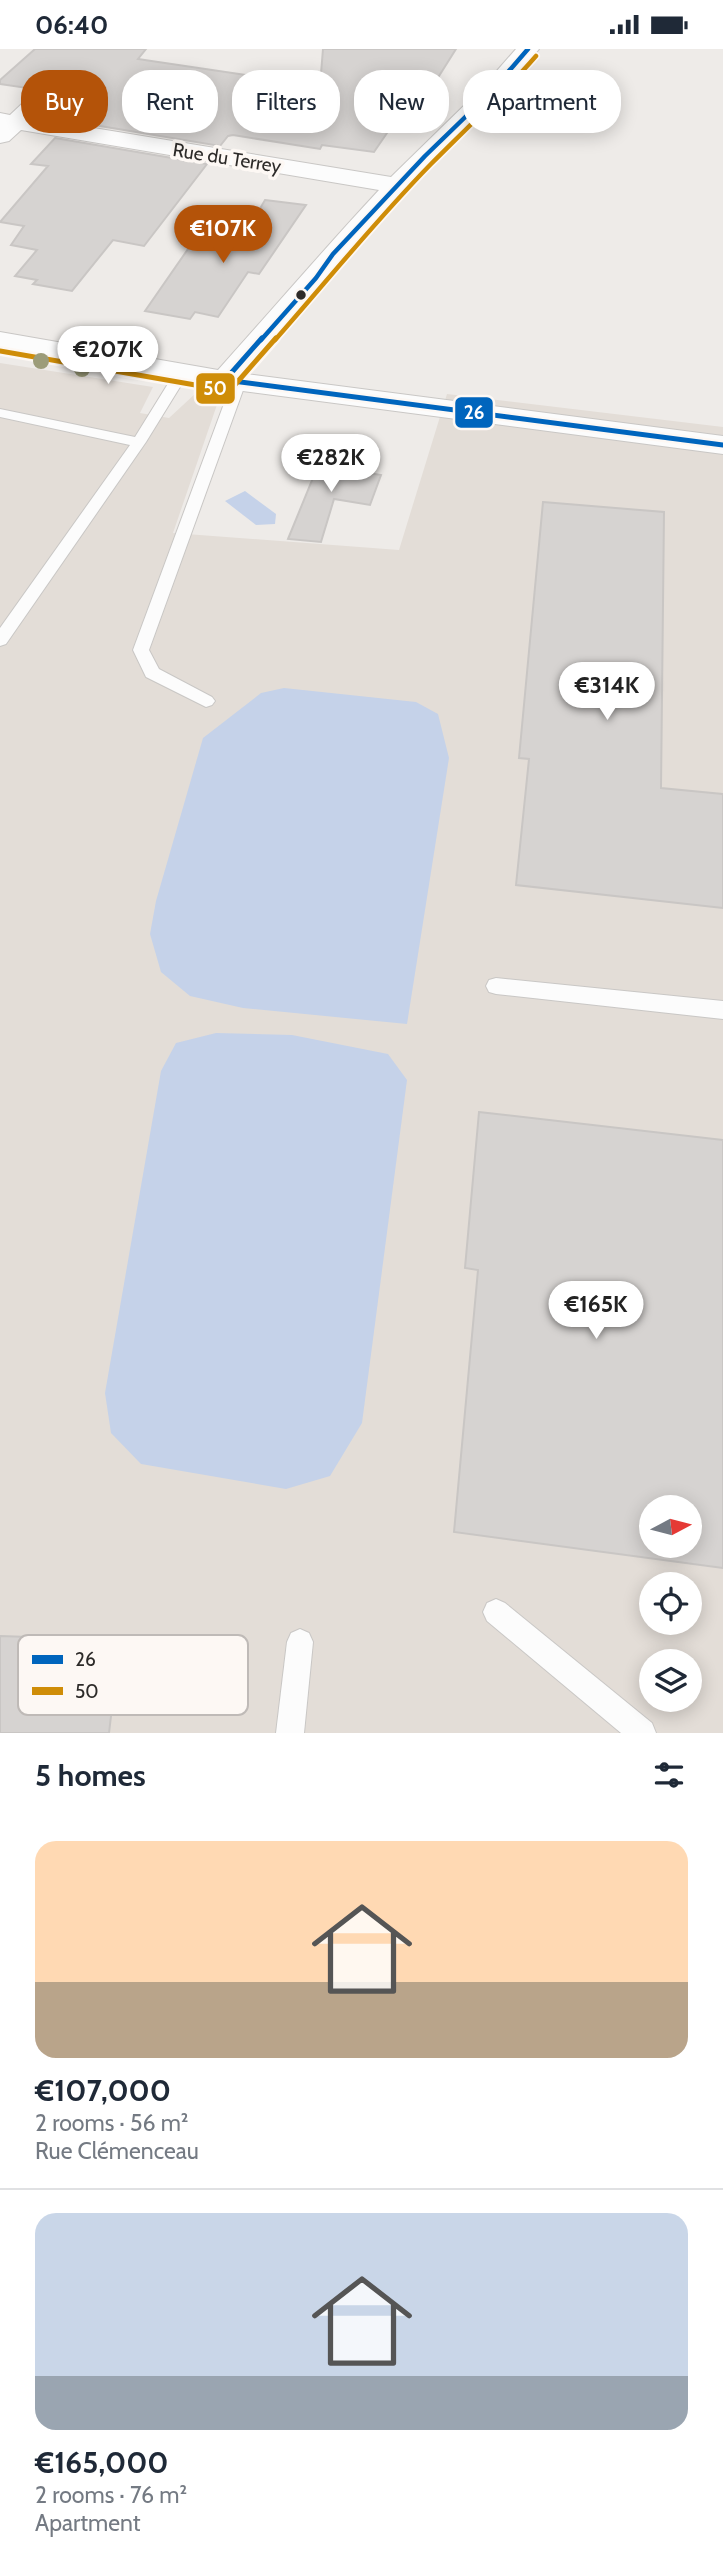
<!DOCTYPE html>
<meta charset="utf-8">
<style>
body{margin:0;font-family:Cabin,sans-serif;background:#f2f2f3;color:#1f2937;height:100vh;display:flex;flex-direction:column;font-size:26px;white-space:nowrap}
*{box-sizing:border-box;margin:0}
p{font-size:23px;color:#747a83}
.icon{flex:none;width:38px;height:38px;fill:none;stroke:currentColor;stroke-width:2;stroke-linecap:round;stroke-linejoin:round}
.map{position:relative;height:1684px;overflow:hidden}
.drawer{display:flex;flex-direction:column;background:#fff;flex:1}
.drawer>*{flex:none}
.guide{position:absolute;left:21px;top:21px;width:682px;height:63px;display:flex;gap:14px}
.needle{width:46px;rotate:83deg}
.buttons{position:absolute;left:639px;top:1446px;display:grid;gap:14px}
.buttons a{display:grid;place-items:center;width:63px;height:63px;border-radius:50%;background:#fff;box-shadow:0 4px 18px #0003;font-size:35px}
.price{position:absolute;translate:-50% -60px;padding:0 16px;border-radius:24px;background:#fff;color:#222;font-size:23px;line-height:46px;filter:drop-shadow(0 2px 4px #0008)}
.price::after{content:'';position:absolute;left:50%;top:42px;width:21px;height:16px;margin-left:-10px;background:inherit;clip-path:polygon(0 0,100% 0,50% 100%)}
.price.selected{background:#b45309;color:#fff}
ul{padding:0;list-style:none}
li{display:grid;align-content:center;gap:14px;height:371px;padding:0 35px}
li+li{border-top:2px solid #e0e1e3}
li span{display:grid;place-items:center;height:217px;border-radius:21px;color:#555}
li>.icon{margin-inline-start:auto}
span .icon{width:126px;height:126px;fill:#fffc;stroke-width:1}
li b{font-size:30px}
h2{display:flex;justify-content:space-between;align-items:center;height:84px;padding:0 35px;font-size:30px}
.chip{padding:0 24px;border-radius:28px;background:#fff;box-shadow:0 4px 18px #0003;font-size:24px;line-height:63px}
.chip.selected{background:#b45309;color:#fff}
.status{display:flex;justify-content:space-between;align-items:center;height:49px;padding:0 35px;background:#fff;direction:ltr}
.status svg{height:19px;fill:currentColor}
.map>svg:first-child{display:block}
</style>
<div class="status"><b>06:40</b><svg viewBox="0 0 49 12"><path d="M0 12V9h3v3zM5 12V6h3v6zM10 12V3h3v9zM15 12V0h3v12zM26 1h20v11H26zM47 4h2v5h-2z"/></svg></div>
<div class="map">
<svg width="723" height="1684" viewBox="0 0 723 1684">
<rect width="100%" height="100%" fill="#eeebe8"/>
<path fill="#e3ddd7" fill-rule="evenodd" d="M 0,314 L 153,338 L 140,364 L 169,369 L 196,344 L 220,347 L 173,484 L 399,501 L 447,345 L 723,378 L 723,1684 L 0,1684 ZM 651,1458 L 690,1458 L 690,1496 L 651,1496 ZM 651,1535 L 690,1535 L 690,1573 L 651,1573 ZM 651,1612 L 690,1612 L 690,1650 L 651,1650 Z"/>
<g fill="#c5d2e9">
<polygon points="245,442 276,465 275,475 256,476 225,452"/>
<polygon points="284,639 416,653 438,665 449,709 407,975 243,959 190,947 161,923 150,885 156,852 203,689 261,644"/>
<polygon points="216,984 292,986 388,1005 407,1031 362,1374 330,1427 286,1440 141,1415 111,1384 105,1344 161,1022 176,994"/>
</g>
<g fill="#d6d3d1" stroke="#c9c6c4" stroke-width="2" fill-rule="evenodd">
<polygon points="35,0 146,0 138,10 320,37 323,0 456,0 434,35 422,33 374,103 322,96 320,100 233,86 228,87 220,97 70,72 78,64 71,63 85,47 62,44 67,38 61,30 45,30 34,40 0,35 0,31"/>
<polygon points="55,89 207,115 144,197 113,191 72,242 33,235 37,231 15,227 37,201 11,196 24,177 0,173 48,117 31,115"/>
<polygon points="265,151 306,156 259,225 248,223 218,268 195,263 190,270 145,262 197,187 240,194"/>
<polygon points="326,397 348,405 343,420 381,426 370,456 334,450 321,493 288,490"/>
<polygon points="543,453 664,463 661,739 723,745 723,859 516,836 529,710 519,709"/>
<path d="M 479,1063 L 723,1091 L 723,1519 L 454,1483 L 478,1221 L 465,1219 ZM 651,1458 L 690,1458 L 690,1496 L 651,1496 Z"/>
<polygon points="0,1587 120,1591 109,1684 0,1684"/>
</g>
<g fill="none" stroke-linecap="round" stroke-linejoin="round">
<g stroke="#c9c7c5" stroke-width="2">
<g id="service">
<polygon points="181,321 188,325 146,393 6,595 0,597 0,579 130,396 0,368 0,360 135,388 174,325"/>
<polygon points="239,329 246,333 149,601 159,620 212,648 215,652 212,656 206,658 146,628 133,601 232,333"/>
<polygon points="496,929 723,952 723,970 496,945 489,943 486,937 489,931"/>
<polygon points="496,1550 505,1554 652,1674 656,1684 621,1684 487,1572 483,1563 487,1554"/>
<polygon points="300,1580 309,1584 313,1593 304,1684 276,1684 287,1593 291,1584"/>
</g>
</g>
<g stroke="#c9c7c5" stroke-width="2">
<path id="minor" d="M 516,0 L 539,0 L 497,50 L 434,112 L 342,211 L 325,235 L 246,325 L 723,387 L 723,405 L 181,334 L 0,299 L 0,283 L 218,321 C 272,261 324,200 379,141 L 21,81 L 9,92 L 0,94 L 0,64 L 10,66 L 45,33 L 61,33 L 64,38 L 33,69 L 391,128 L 481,40 Z"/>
</g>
<use href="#service" fill="#fcfcfc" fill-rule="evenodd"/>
<use href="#minor" fill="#fcfcfc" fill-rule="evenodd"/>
<g stroke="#fdf8f4" stroke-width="8">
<polyline id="bus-1-far1" points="261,291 316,229 333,205 425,107 489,45 528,0"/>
</g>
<g stroke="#fdf8f4" stroke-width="10">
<g id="bus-1">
<polyline points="225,331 723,396"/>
<polyline points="225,331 262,289"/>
</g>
</g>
<g stroke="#fdf8f4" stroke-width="8">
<path id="bus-2-far1" d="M 275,291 C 327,232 376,171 431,115 C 467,79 503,45 536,7"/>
</g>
<g stroke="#fdf8f4" stroke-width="10">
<g id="bus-2">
<polyline points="0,302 224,341"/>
<polyline points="233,338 276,289"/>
</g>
</g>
<use href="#bus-1-far1" stroke="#0065bd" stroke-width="4.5"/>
<use href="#bus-1" stroke="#0065bd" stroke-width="5"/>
<use href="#bus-2-far1" stroke="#cf8d08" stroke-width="4.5"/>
<use href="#bus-2" stroke="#cf8d08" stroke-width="5"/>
</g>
<g fill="#9c9c79">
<circle cx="41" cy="312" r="8"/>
<circle cx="82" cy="320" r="8"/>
</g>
<circle fill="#2d2b29" stroke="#fdf8f4" stroke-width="2.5" cx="301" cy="246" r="6"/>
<g text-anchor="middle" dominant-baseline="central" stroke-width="7" stroke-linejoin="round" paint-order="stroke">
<g font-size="19" fill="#2d2b29" stroke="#fdf8f4">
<text transform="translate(227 109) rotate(9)">Rue du Terrey</text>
</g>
</g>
<rect x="18" y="1586" width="230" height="80" rx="10" fill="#fdf8f4" stroke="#bfbab7" stroke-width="2"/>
<rect x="32" y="1606" width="31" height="9" fill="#0065bd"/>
<rect x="32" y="1638" width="31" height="8" fill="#cf8d08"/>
<g font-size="19" fill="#2d2b29">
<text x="75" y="1617">26</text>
<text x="75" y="1649">50</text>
</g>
<g stroke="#fdf8f4" stroke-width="2.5">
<rect x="195" y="323" width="41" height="33" rx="7" fill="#cf8d08"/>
<rect x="454" y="347" width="40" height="33" rx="7" fill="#0065bd"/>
</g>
<g font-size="19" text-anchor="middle" font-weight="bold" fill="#fff">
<text x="215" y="346">50</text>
<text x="474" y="370">26</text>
</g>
</svg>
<div class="buttons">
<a><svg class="needle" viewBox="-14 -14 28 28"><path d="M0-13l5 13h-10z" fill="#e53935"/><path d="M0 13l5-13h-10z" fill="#747a83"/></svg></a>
<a><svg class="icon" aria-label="locate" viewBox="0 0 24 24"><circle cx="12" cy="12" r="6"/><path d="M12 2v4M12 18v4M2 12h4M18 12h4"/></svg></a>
<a><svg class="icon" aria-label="layers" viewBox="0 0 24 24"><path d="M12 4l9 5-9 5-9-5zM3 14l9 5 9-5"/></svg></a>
</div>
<b class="price selected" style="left:223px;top:216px">€107K</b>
<b class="price" style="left:108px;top:337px">€207K</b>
<b class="price" style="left:331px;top:445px">€282K</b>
<b class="price" style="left:607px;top:673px">€314K</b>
<b class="price" style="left:596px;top:1292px">€165K</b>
<div class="guide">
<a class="chip selected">Buy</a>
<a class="chip">Rent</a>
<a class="chip">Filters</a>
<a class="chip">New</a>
<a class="chip">Apartment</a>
</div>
</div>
<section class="drawer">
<h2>5 homes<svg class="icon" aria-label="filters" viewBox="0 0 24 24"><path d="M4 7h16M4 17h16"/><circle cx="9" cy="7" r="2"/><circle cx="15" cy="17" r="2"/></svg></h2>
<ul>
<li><span style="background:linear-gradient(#ffd9b3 65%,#b9a48a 0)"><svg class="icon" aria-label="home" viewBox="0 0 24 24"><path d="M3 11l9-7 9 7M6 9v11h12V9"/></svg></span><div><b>€107,000</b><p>2 rooms · 56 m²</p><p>Rue Clémenceau</p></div></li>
<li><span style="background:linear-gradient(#c9d6e8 75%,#9aa5b1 0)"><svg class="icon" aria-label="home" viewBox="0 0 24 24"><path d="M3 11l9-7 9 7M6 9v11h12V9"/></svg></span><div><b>€165,000</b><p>2 rooms · 76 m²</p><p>Apartment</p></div></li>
</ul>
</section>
